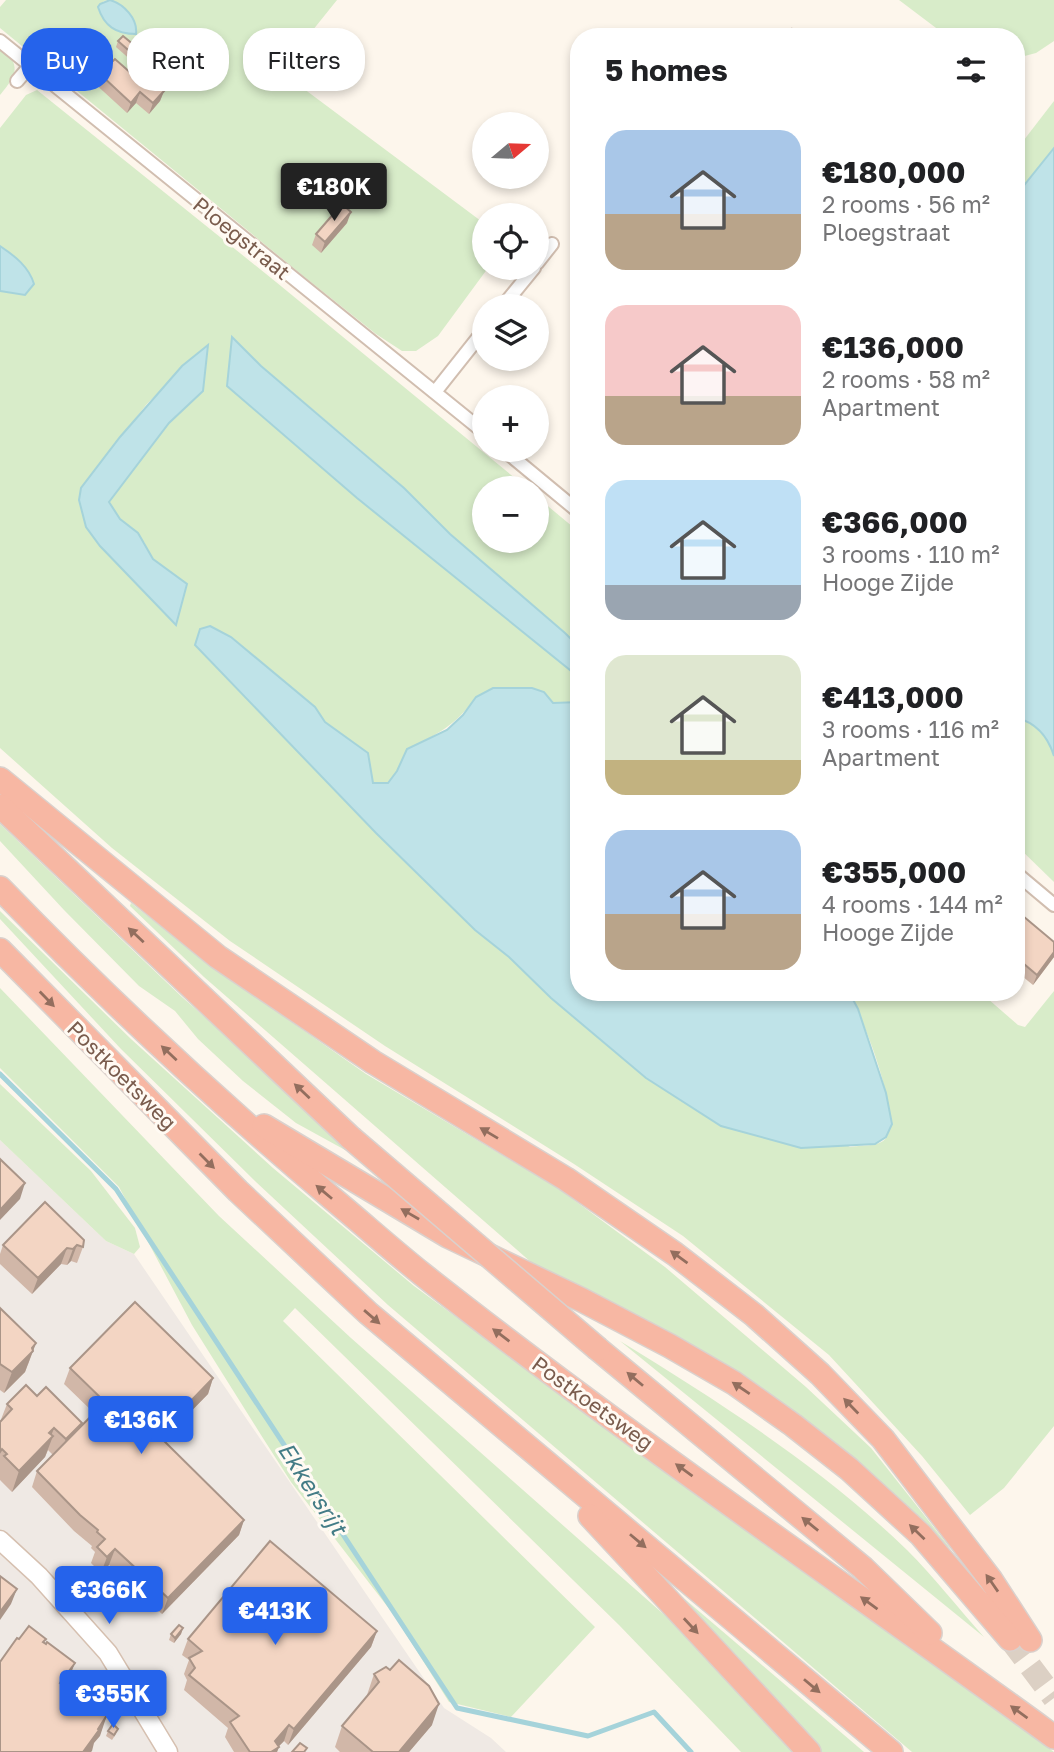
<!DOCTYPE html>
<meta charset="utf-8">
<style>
body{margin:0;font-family:"Golos Text",sans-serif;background:#f2f2f2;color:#202124;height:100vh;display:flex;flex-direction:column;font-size:26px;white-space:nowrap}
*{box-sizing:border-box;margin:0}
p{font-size:23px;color:#757577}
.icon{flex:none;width:38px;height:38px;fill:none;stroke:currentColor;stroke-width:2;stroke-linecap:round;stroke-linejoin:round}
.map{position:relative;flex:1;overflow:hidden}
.panel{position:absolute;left:570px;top:28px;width:455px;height:973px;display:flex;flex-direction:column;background:#fff;border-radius:28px;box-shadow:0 4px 10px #0003}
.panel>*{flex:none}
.top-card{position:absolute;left:21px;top:28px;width:444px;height:63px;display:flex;gap:14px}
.needle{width:46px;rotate:71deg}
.buttons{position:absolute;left:472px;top:112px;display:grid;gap:14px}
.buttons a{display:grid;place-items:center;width:77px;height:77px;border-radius:50%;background:#fff;box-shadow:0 4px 10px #0003;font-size:35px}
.price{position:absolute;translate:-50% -60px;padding:0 16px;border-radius:7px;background:#2563eb;color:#fff;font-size:23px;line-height:46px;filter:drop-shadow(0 2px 4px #0008)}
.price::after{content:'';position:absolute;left:50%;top:42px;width:21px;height:16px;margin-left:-10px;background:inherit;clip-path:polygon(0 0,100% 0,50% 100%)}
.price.selected{background:#222;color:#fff}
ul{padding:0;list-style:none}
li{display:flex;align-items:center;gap:21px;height:175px;padding:0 35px}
li span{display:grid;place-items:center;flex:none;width:196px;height:140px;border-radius:21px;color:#555}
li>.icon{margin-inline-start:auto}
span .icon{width:84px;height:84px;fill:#fffc;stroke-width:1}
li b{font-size:30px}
h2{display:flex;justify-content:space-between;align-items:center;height:84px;padding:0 35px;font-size:30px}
.chip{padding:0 24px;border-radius:28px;background:#fff;box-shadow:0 4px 10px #0003;font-size:24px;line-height:63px}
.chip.selected{background:#2563eb;color:#fff}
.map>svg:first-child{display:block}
</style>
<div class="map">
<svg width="1054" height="1752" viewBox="0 0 1054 1752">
<rect width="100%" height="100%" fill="#fdf6ec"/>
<polygon fill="#efe9e4" points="0,1140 106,1241 134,1254 444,1708 491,1738 506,1752 0,1752"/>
<g fill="#d8ecc9" fill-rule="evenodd">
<path d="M 6,0 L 337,0 L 280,71 L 485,224 L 485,268 L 488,268 L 438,336 L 416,351 L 402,351 L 376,334 L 307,279 L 0,28 L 0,7 ZM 110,0 L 115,1 L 134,35 C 114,31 104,26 98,7 L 104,1 Z"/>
<polygon points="899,0 1054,0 1054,41 1036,53 1017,58 1017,37 948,37"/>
<path d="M 0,45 C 21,66 18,73 0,95 Z"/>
<path d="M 37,90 L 276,282 L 527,488 L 485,488 L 485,541 L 537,541 L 537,497 L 579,532 L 579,647 L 450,534 L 404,488 L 354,444 L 261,366 L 241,346 L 228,386 L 357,498 L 570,670 L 579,666 L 579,702 L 553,703 L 544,692 L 476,697 C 455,726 438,734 407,749 L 397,771 L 388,783 L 373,783 L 368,753 L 325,722 L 315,707 L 231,637 L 308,761 L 376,833 L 475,930 L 509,957 L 850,1147 C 860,1145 880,1147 886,1138 C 901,1112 863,1019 849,992 L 980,992 L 1018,1025 L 1025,1027 L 1054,991 L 1054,1426 L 1004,1488 L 970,1515 L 922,1456 L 829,1355 L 683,1236 L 574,1164 L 385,1046 L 230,941 L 112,848 L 0,748 L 0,128 L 26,95 ZM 197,353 L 203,391 L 169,423 L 109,502 L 120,519 L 131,527 L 144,542 L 153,559 L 187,584 L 176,624 L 81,488 L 146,405 Z"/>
<polygon points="1054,101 1054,148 1017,194 1017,149"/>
<path d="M 1017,718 C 1037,723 1048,737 1054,756 L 1054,882 L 1017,846 Z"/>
<polygon points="0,824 182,997 259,1065 356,1156 296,1123 243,1081 198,1039 175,1011 139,986 64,910 0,841"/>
<polygon points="131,903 213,967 366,1074 559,1189 665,1267 806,1387 871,1448 951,1549 927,1531 858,1461 786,1406 712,1359 532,1263 204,977 130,906"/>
<polygon points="0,911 131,1039 273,1168 414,1286 780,1555 1054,1752 912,1752 388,1305 256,1182 121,1049 0,919"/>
<polygon points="0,988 219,1216 351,1338 686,1634 795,1752 741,1752 619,1625 295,1308 283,1321 595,1627 511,1717 449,1702 394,1615 291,1482 261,1435 192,1325 119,1187 0,1068"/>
<polygon points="0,1084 91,1171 135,1228 140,1247 134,1254 106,1241 0,1140"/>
<path d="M 620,1341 C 721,1403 821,1467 907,1550 C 934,1577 959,1609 984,1637 Z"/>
<polygon points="646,1566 864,1752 821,1752"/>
</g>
<g fill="#bfe3e8" stroke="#a5d3da" stroke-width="2">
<path d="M 110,0 C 124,4 138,19 136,34 C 116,34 104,26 98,7 L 100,4 Z"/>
<path d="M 1054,148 L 1054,756 C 1048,737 1037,723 1017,718 L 1017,194 Z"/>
<path d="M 0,246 C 15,256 29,267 34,284 L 25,295 L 0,291 Z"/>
<polygon points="232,337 261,366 404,488 450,534 565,633 579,647 579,666 570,670 357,498 227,386"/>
<polygon points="208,345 203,391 169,423 109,502 120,519 138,533 153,559 187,584 176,625 100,546 86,527 79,500 81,488 120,437 182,366"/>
<polygon points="210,626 231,637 315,707 325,722 368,753 373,783 388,783 397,771 407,749 447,730 463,715 476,697 493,688 532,688 544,692 553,703 579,702 579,992 849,992 858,1009 886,1093 892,1124 886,1137 875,1144 801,1148 721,1126 646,1078 551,998 509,957 475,930 376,833 195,645 200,629"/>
</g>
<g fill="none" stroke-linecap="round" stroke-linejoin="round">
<polyline stroke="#a5d3da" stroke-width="5" points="0,1074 116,1189 457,1708 588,1736 654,1712 691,1752"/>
<polyline stroke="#dcd0c4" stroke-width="23" stroke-dasharray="23 11" stroke-linecap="butt" points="1010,1639 1054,1698"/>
<g stroke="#d1beb0" stroke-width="16">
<g id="street">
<polyline points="0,41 485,433"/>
<polyline points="17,81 30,66"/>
<polyline points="537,263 552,244"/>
<polyline points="503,306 534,268"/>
<polyline points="435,392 485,329"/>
<polyline points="504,450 579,512"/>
<polyline points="1017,874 1054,905"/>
</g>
</g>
<g stroke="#d6c0b0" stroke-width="21">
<polyline id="secondary" points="0,1540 39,1576 108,1653 168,1752"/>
</g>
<g stroke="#dad1cd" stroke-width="26">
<g id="highway">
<polyline points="0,779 218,957 373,1062 566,1179 675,1254 754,1315 820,1374 883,1439 991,1580 1030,1640"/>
<polyline points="0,806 351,1138"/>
<path d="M 0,888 C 105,997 217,1101 333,1199 C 363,1224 392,1250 422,1274 C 627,1436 843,1583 1054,1737"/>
<polyline points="0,950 238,1191 368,1313 891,1752"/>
<polyline points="264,1126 448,1236 582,1300 670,1346 734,1383 793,1425 849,1469 921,1535 1010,1639"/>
<polyline points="598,1349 863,1568 930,1633"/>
<polyline points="590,1516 809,1752"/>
</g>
</g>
<use href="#street" stroke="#fff" stroke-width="12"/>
<use href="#secondary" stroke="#fff" stroke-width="18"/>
<use href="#highway" stroke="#f7b7a3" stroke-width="23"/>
<g stroke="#dad1cd" stroke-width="26" stroke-linecap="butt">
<polyline id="highway-bridge" points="351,1138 598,1349"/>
</g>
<use href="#highway-bridge" stroke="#f7b7a3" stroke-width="23"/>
</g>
<g fill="#d1b7a8">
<polygon points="118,41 138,56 133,62 116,47"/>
<polygon points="72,48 113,61 132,74 164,91 160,101 149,114 136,103 127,113 68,59"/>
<polygon points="347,223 321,253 312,245 316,234"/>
<polygon points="1017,911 1054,942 1054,957 1033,985 1017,972"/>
<polygon points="45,1202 83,1247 77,1263 71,1261 67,1265 61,1264 32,1294 0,1264 0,1254 3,1245"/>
<polygon points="0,1308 36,1343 25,1372 4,1393 0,1390"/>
<polygon points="70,1368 213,1378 208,1394 163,1440 244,1520 239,1535 162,1614 109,1565 101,1573 91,1563 95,1552 91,1548 92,1546 74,1531 32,1487 37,1471 53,1455 48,1450 45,1457 12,1492 0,1480 0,1422 7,1404 37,1396 82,1423 80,1427 94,1413 64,1384"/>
<polygon points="183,1628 181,1634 174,1643 169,1640 171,1634"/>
<polygon points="377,1631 371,1647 288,1745 284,1741 279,1746 277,1752 234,1752 225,1737 228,1728 184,1690 187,1680 184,1674 189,1660 182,1655 188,1639"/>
<polygon points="374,1674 432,1725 409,1752 340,1752 335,1747 342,1726 368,1696 367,1695"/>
<polygon points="108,1731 116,1734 112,1740 106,1736"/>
</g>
<g fill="#aa9588">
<polygon points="164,91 160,101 149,114 153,103"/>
<polygon points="140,92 136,103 127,113 131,103"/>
<polygon points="351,212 347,223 321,253 325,242"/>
<polygon points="1054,952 1054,957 1033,985 1037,975"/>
<polygon points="25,1183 20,1199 0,1220 0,1210"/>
<polygon points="77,1245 71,1261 67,1265 73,1249"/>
<polygon points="67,1248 61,1264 32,1294 38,1278"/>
<polygon points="36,1343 25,1372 4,1393 12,1372"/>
<polygon points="213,1378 208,1394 152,1451 158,1435"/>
<polygon points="82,1423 74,1444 58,1460 66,1439"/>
<polygon points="54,1428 50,1439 53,1436 45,1457 12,1492 19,1471"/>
<polygon points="244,1520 239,1535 162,1614 168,1598"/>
<polygon points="115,1549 109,1565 101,1573 107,1557"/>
<polygon points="17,1589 11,1604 0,1620 0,1612"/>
<polygon points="183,1628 181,1634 174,1643 175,1638"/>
<polygon points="377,1631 371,1647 288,1745 294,1729"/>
<polygon points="75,1663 67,1683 52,1704 60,1683"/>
<polygon points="439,1704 432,1725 409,1752 399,1752"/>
<polygon points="107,1715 100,1736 94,1743 92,1751 91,1752 83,1752"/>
<polygon points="289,1725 284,1741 278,1747 279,1747 277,1752 271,1752 275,1741"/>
</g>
<g fill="#f3d5c3" stroke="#aa9588" stroke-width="2">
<polygon points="792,29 802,37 786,37"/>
<polygon points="83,36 113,61 115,59 132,74 137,68 164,91 153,103 140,92 131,103 72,48"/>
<polygon points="123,36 140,50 135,56 118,41"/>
<polygon points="342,204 351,212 325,242 316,234"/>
<polygon points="1017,911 1054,942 1054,952 1037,975 1017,958"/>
<polygon points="0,1159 25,1183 0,1210"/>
<polygon points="45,1202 84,1240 83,1247 77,1245 73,1249 67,1248 38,1278 3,1245"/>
<polygon points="135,1302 213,1378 158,1435 244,1520 168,1598 115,1549 107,1557 97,1547 105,1539 97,1532 98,1530 80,1515 37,1471 105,1402 70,1368"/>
<polygon points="0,1308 36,1343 32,1348 33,1351 12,1372 0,1364 0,1365"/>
<polygon points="26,1385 37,1396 46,1387 82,1423 66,1439 54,1428 49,1433 53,1436 19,1471 4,1456 7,1454 2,1449 0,1452 0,1422 12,1409 7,1404"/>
<polygon points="270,1541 377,1631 294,1729 289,1725 275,1741 279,1747 271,1752 250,1752 230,1722 239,1716 189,1675 195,1668 189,1658 202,1651 188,1639"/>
<polygon points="0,1576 17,1589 0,1612"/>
<polygon points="179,1625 183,1628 175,1638 171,1634"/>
<polygon points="29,1626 46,1639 43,1642 46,1644 47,1642 75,1663 60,1683 86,1703 85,1705 87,1707 90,1703 107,1715 98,1729 99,1730 83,1752 0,1752 0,1662 17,1638 19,1639"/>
<polygon points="399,1660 429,1686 439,1704 399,1752 373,1752 342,1726 379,1682 374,1674 386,1667 390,1670"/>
<polygon points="113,1724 118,1729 114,1735 108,1731"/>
<polygon points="300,1743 307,1748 304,1752 292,1752"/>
</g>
<defs><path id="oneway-solid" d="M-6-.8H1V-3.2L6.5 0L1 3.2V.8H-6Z" transform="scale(1.75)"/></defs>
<g fill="#936e5e">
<use href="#oneway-solid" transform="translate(136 935) rotate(-137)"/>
<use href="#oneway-solid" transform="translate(47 999) rotate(46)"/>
<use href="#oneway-solid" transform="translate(169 1053) rotate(-137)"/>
<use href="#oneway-solid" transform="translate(302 1091) rotate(-137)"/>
<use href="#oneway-solid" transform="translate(489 1133) rotate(-149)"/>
<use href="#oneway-solid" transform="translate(207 1161) rotate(45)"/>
<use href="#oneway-solid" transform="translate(324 1192) rotate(-140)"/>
<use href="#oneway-solid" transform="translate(410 1214) rotate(-150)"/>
<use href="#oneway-solid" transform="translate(679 1257) rotate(-144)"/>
<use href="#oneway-solid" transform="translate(372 1317) rotate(41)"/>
<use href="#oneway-solid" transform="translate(501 1335) rotate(-143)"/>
<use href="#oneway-solid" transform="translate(635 1379) rotate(-140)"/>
<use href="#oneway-solid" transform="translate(741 1388) rotate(-146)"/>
<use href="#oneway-solid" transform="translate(851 1406) rotate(-134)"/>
<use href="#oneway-solid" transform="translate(684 1470) rotate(-144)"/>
<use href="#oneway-solid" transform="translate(810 1524) rotate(-141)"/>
<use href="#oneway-solid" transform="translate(917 1532) rotate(-136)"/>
<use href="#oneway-solid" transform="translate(638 1541) rotate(40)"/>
<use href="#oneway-solid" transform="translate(992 1583) rotate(-125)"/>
<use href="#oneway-solid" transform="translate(869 1603) rotate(-144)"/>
<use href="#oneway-solid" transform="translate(691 1626) rotate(47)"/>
<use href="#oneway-solid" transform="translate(812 1686) rotate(40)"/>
<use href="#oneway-solid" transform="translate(1019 1712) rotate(-144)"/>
</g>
<g text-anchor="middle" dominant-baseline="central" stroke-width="6" stroke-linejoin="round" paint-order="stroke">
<g font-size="21" fill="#7a5c4d" stroke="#fffaf3">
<text transform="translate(242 238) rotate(39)">Ploegstraat</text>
<text transform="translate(122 1075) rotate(45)">Postkoetsweg</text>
<text transform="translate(593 1403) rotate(36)">Postkoetsweg</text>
</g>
<g font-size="23" font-style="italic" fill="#437c86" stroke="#fffaf3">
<text transform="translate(313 1488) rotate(57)">Ekkersrijt</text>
</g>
</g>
</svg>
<div class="buttons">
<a><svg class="needle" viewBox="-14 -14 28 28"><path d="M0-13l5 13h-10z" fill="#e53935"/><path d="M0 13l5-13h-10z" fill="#757577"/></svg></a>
<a><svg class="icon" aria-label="locate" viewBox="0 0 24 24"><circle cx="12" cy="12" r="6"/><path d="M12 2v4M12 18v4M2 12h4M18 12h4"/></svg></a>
<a><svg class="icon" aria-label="layers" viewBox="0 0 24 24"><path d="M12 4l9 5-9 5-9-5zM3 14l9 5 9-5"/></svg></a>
<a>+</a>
<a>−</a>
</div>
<b class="price selected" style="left:334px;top:223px">€180K</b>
<b class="price" style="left:141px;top:1456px">€136K</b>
<b class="price" style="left:109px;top:1626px">€366K</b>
<b class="price" style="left:275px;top:1647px">€413K</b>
<b class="price" style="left:113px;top:1730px">€355K</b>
<div class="top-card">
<a class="chip selected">Buy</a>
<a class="chip">Rent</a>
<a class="chip">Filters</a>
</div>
<section class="panel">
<h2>5 homes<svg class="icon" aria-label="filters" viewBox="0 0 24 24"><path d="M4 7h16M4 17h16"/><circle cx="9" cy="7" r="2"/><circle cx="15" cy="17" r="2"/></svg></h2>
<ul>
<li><span style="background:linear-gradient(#a9c7e8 60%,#b9a48a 0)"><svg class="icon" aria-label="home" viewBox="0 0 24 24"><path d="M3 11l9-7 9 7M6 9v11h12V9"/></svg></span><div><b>€180,000</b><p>2 rooms · 56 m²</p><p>Ploegstraat</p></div></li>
<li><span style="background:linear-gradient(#f6c9c9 65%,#b9a48a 0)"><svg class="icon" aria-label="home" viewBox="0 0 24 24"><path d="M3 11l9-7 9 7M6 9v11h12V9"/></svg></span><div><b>€136,000</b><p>2 rooms · 58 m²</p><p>Apartment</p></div></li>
<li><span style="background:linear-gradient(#bfe0f5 75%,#9aa5b1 0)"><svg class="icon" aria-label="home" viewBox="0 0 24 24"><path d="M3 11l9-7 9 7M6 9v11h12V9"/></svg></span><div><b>€366,000</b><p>3 rooms · 110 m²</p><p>Hooge Zijde</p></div></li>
<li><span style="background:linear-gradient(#dfe7d0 75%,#c2b280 0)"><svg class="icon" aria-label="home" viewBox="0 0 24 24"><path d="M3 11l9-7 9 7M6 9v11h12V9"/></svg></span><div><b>€413,000</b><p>3 rooms · 116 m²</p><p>Apartment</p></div></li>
<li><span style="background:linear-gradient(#a9c7e8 60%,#b9a48a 0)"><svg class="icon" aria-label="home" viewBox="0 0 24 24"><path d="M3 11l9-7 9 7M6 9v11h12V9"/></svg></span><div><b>€355,000</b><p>4 rooms · 144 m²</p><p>Hooge Zijde</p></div></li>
</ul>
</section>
</div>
